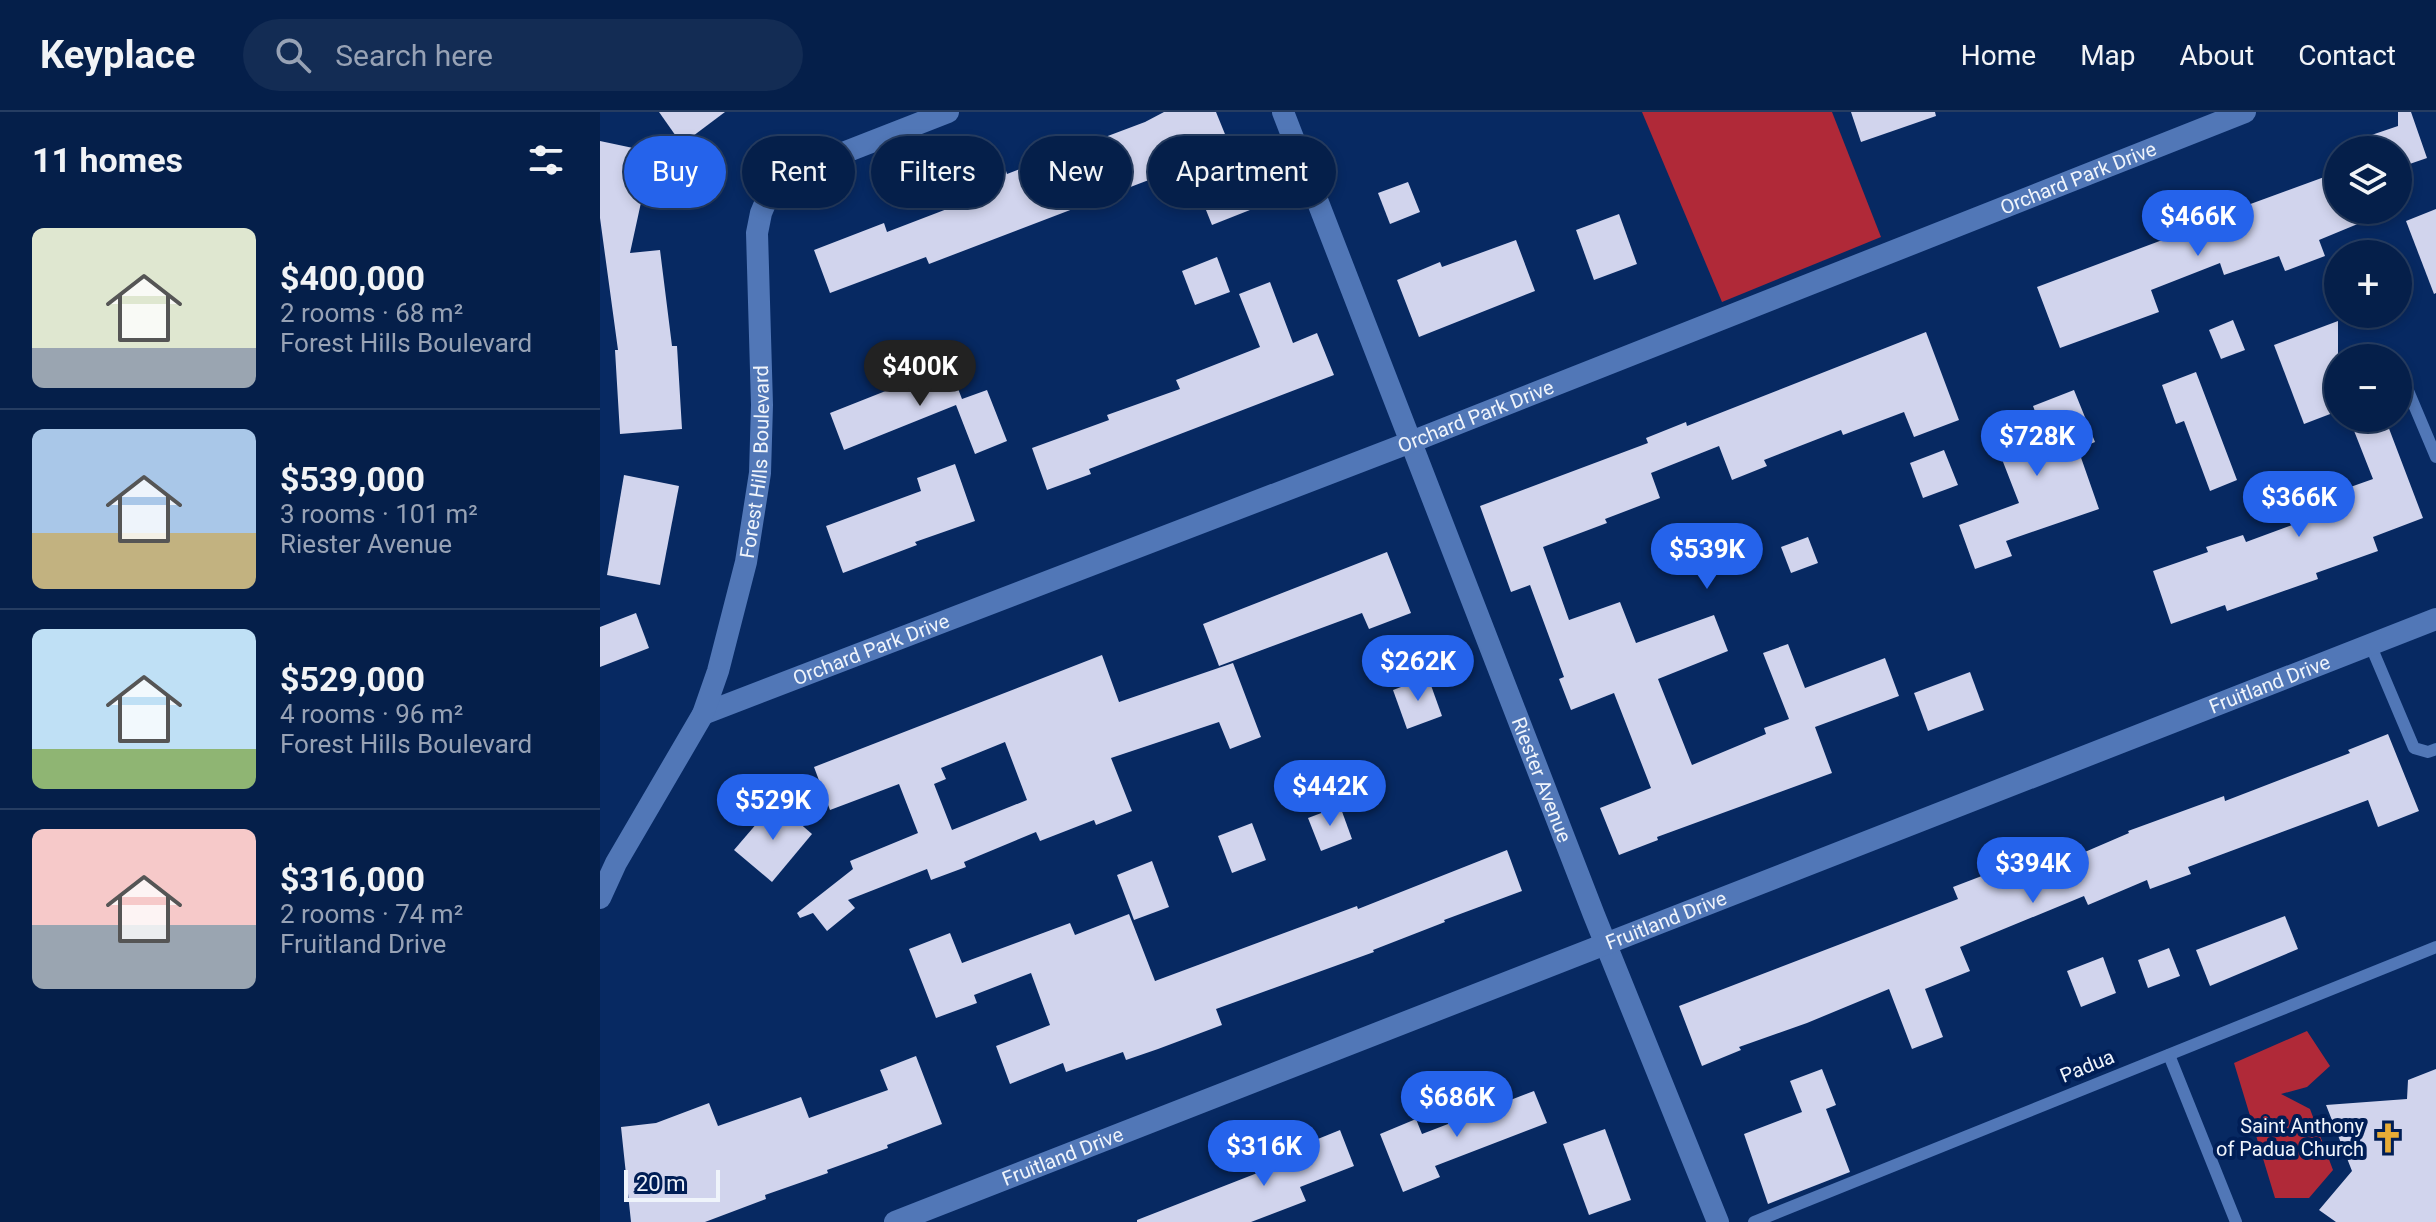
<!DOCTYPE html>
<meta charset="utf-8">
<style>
body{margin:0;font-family:Roboto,sans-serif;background:#132c54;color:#f1f3f6;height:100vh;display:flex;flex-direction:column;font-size:30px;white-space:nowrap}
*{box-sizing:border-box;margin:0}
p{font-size:26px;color:#97a2b5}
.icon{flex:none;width:44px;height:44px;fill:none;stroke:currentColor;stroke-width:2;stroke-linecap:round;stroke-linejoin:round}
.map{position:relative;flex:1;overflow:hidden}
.side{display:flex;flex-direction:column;background:#051f4a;width:600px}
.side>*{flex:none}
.top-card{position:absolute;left:24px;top:24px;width:760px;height:72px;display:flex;gap:16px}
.tools{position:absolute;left:1724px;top:24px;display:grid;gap:16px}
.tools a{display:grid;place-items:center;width:88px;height:88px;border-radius:50%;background:#051f4a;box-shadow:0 4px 12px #0003,0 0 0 2px #263d62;font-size:40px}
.scale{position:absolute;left:24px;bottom:20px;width:96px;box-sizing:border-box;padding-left:8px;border:4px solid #eff4fb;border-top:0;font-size:22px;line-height:28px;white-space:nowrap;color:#eff4fb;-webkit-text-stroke:6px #001e56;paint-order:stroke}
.price{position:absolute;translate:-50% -68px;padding:0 18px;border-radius:28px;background:#2563eb;color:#fff;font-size:26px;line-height:52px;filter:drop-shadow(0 2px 4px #0008)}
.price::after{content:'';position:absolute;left:50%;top:48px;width:24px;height:18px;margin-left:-12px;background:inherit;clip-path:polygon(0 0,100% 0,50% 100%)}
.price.on{background:#222;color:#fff}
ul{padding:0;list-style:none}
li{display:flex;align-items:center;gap:24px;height:200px;padding:0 32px}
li+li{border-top:2px solid #263d62}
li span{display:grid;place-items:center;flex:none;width:224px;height:160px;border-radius:12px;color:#555}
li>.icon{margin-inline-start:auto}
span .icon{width:96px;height:96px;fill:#fffc;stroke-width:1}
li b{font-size:34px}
h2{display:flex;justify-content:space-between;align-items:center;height:96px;padding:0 32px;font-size:34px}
.chip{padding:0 28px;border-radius:36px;background:#051f4a;box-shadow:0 4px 12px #0003,0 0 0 2px #263d62;font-size:28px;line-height:72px}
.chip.on{background:#2563eb;color:#fff}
header{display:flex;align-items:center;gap:48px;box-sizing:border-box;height:112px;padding:0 40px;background:#051f4a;border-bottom:2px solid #263d62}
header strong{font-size:38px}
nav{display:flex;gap:44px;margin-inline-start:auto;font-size:28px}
.search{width:560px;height:72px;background:#132c54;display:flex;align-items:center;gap:20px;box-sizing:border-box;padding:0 28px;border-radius:44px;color:#97a2b5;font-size:30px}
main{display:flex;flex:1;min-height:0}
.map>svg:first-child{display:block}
</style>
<header>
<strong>Keyplace</strong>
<div class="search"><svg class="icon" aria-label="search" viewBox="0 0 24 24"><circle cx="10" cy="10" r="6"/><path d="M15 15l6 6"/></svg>Search here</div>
<nav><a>Home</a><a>Map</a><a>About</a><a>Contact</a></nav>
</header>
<main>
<section class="side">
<h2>11 homes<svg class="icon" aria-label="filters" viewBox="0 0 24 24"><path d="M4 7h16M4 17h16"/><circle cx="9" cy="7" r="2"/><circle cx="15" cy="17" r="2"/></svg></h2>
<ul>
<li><span style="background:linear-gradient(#dfe7d0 75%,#9aa5b1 0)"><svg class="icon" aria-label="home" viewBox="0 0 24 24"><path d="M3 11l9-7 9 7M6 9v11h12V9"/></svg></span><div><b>$400,000</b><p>2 rooms · 68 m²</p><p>Forest Hills Boulevard</p></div></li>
<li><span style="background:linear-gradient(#a9c7e8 65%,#c2b280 0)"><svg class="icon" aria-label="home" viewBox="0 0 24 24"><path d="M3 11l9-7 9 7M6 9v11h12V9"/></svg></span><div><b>$539,000</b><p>3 rooms · 101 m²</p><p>Riester Avenue</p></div></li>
<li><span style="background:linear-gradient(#bfe0f5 75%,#8fb573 0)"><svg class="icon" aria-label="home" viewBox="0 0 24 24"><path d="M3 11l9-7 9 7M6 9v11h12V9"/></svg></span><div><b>$529,000</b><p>4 rooms · 96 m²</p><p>Forest Hills Boulevard</p></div></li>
<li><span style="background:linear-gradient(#f6c9c9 60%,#9aa5b1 0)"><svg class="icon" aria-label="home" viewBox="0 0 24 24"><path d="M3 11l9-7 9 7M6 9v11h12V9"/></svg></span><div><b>$316,000</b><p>2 rooms · 74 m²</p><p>Fruitland Drive</p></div></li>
</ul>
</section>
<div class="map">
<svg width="1836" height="1110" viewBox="0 0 1836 1110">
<rect width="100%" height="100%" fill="#072962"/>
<g fill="#b02938">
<polygon points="1042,0 1232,0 1281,125 1122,190"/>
<polygon points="1707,919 1730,954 1707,975 1681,982 1710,997 1733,1058 1709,1086 1675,1086 1634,951"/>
</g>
<g fill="#d1d4ed" fill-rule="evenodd">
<polygon points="59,0 125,0 89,27 78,27"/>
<polygon points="564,0 616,0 655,96 612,113 588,53 329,152 326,145 230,181 214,138 284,111 287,120 347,97 341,83 406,59 407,62 545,10"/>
<polygon points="1251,0 1335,0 1336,4 1261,30"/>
<polygon points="1798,0 1811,0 1827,46 1798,56 1798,38 1743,38 1742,33 1798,14"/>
<polygon points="0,29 52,40 30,141 60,138 72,234 77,234 82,317 20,322 15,238 18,238 0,106"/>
<polygon points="1738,60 1738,98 1789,99 1719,128 1725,144 1685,159 1679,144 1624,163 1620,151 1551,178 1559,200 1460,236 1437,175 1605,112 1604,109"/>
<polygon points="808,70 820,100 790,112 778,81"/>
<polygon points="1836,97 1836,181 1834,182 1806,109"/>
<polygon points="1019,102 1037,152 994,168 976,118"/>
<polygon points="916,128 935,179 819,225 797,168 840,150 842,155"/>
<polygon points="617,145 630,180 595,193 582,159"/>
<polygon points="670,170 693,231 717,221 734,263 489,357 491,362 447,378 432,336 509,308 507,303 580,277 576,268 660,235 639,182"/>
<polygon points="1633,208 1645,238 1621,247 1609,218"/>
<polygon points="1738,209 1738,299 1704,312 1674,233"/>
<polygon points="1326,220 1359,308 1314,325 1304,300 1243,323 1241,318 1164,348 1167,354 1132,368 1119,334 1051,361 1060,386 1005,407 1007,411 943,435 969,508 1020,490 1036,531 1114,503 1128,539 1058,567 1092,653 1166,622 1164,616 1189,607 1163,541 1188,532 1205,576 1285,546 1299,584 1215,615 1232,661 1057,725 1058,728 1019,743 1000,696 1051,676 1014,581 971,598 959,567 964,565 930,473 911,480 880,394 1048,331 1046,326 1086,310 1087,314"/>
<polygon points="342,235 362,287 387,278 407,329 375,342 356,293 244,338 230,301 321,265 313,246"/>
<polygon points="1596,260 1637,368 1610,379 1584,309 1576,312 1562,273"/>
<polygon points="1474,278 1495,330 1478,337 1499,397 1406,429 1412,444 1375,457 1359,413 1419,391 1391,319 1436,302 1433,294"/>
<polygon points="1749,306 1785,306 1823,406 1773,425 1778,439 1716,461 1718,467 1627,499 1625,493 1571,512 1553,459 1608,440 1606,435 1643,423 1646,430 1717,404 1711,389 1773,367"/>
<polygon points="1344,338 1358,373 1323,386 1310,351"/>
<polygon points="355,352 375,409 315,430 317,433 243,461 226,414 321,379 317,366"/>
<polygon points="24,363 79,374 60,473 7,463"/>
<polygon points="1208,425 1218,451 1191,461 1181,435"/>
<polygon points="787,440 811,501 769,517 762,501 619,554 603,512"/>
<polygon points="36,501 49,536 0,555 0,515"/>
<path d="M 502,543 L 519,590 L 633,551 L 661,625 L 630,637 L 619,610 L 511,646 L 532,699 L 496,713 L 494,708 L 440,729 L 436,720 L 364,750 L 366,755 L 331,768 L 327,757 L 248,788 L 255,796 L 227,819 L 213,801 L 200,806 L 197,801 L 253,757 L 250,749 L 318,721 L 299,672 L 230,698 L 214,655 ZM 405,630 L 427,688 L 352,718 L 334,672 L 346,667 L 341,656 Z"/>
<polygon points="1370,560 1384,598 1328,619 1314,581"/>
<polygon points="828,565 842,604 807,617 793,578"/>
<polygon points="1788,622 1819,699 1778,715 1768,688 1588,755 1591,762 1550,777 1547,768 1488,793 1484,784 1360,835 1370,859 1325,877 1343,925 1312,937 1289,877 1207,911 1139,935 1141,938 1102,954 1079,894 1358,787 1353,775 1387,762 1391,773 1448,751 1450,755 1529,721 1528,719 1624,684 1625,689 1750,641 1748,638"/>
<polygon points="175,690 212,722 172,770 134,738"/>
<polygon points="740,694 752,727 721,739 708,706"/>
<polygon points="652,711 666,748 632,761 618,724"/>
<polygon points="907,738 922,779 844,808 845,810 773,838 774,840 616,897 622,913 558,937 526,948 523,940 466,960 463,951 410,972 396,934 450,913 431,861 374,883 377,891 336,906 309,837 350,821 362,851 470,811 475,823 529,802 555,869 757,794 758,797"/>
<polygon points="552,749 569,795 534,808 517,763"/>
<polygon points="1685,804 1698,837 1610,874 1596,838"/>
<polygon points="1569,836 1580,864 1548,876 1538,848"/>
<polygon points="1503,845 1516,881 1481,895 1467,859"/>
<polygon points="316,944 342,1012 287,1033 288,1036 227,1058 228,1061 165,1083 166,1087 105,1110 31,1110 21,1015 56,1011 109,991 118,1014 201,985 209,1006 288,978 280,958"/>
<polygon points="1222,957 1236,993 1226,997 1250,1060 1168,1092 1144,1022 1202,1000 1190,969"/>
<polygon points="1836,957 1836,1110 1736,1110 1719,1098 1752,1059 1726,993 1807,987 1808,968"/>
<polygon points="934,979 947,1011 835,1054 840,1065 803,1080 780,1022 816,1007 822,1022"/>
<polygon points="1005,1017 1031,1088 989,1103 963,1032"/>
<polygon points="740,1018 754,1054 700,1075 706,1089 651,1110 537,1110 537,1108 706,1042 703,1033"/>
</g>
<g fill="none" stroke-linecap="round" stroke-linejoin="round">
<g stroke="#5177b7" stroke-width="12">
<polyline points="1798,255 1836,345"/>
<polyline points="1770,532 1814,636 1828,640 1836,637"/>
<polyline points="1569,943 1636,1110"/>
<polyline points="1154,1110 1836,835"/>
</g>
<g stroke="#5177b7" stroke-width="22">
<path id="s1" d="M 683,0 L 994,803 L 1118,1110"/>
<path id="s2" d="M 103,602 L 811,330 L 1645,0"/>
<path id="s3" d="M 0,786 L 16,751 L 103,602 L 118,559 L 146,450 L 160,361 L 162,293 L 157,121 L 161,101 L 169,82 L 186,66 L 202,57 L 348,0"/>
<path id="s4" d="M 295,1110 L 1836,507"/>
</g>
</g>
<defs>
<g id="church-bare" transform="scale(2.4)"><path d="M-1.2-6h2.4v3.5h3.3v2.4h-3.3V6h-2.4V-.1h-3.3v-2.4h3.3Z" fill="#e7ac36" stroke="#001e56" stroke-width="2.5" paint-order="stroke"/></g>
</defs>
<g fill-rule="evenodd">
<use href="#church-bare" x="1788" y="1026"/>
</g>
<g text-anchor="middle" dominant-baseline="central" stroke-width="8" stroke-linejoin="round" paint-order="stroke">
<g font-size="20" fill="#eff4fb" stroke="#001e56">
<text stroke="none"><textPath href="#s2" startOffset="1476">Orchard Park Drive</textPath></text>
<text stroke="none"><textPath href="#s2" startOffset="828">Orchard Park Drive</textPath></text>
<text stroke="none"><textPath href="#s3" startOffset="470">Forest Hills Boulevard</textPath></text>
<text stroke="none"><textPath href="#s2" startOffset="180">Orchard Park Drive</textPath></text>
<text stroke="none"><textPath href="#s4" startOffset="1476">Fruitland Drive</textPath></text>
<text stroke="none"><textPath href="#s1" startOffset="716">Riester Avenue</textPath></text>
<text stroke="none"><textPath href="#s4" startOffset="828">Fruitland Drive</textPath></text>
<text transform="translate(1487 954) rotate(-22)">Padua</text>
<text stroke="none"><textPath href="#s4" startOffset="180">Fruitland Drive</textPath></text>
</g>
<g font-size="20" fill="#eff4fb" stroke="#001e56" text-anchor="end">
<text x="1764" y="1014">Saint Anthony<tspan x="1764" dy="23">of Padua Church</tspan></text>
</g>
</g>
</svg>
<div class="tools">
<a><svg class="icon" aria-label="layers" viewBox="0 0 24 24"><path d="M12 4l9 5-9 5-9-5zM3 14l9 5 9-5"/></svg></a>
<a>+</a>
<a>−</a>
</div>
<div class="scale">20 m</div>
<b class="price" style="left:1598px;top:146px">$466K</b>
<b class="price on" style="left:320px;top:296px">$400K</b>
<b class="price" style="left:1437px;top:366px">$728K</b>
<b class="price" style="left:1699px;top:427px">$366K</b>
<b class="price" style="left:1107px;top:479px">$539K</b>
<b class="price" style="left:818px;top:591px">$262K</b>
<b class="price" style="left:730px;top:716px">$442K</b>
<b class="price" style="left:173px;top:730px">$529K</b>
<b class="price" style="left:1433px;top:793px">$394K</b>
<b class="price" style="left:857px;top:1027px">$686K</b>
<b class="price" style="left:664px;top:1076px">$316K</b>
<div class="top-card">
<a class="chip on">Buy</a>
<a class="chip">Rent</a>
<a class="chip">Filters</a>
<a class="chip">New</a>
<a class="chip">Apartment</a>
</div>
</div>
</main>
